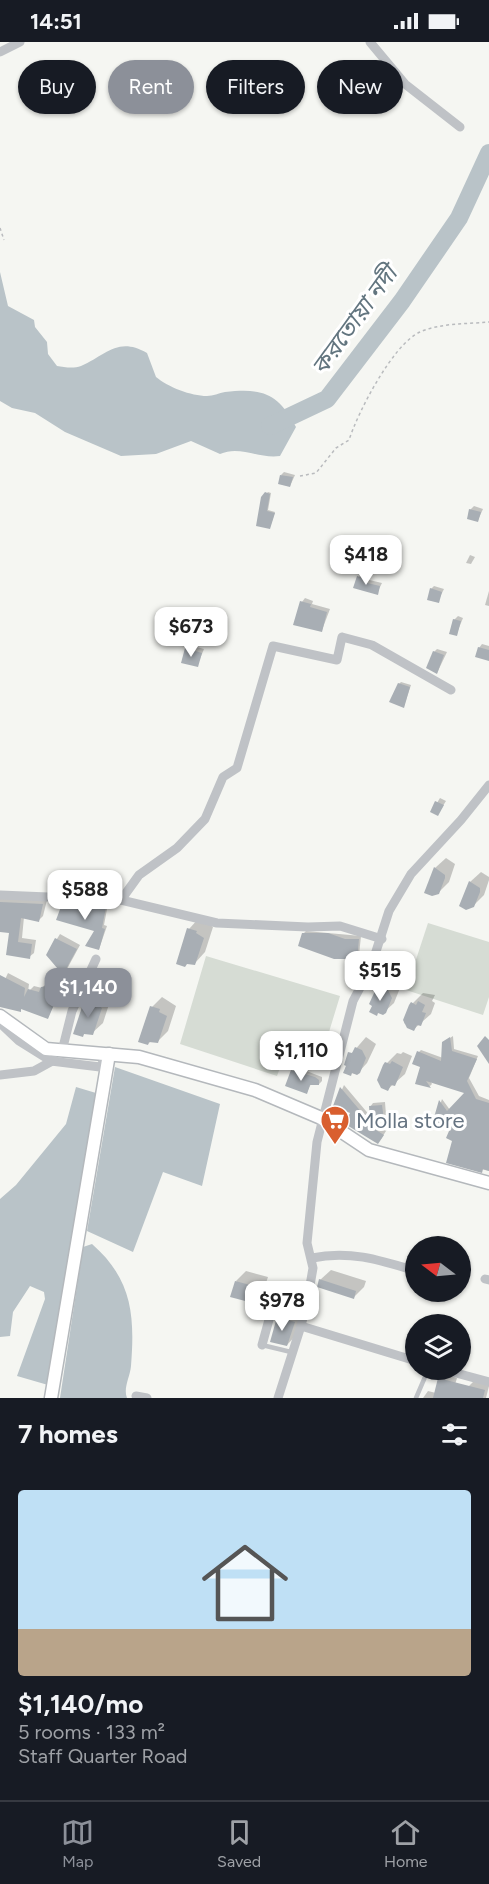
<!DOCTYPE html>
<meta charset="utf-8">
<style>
body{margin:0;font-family:Figtree,"Noto Sans Bengali",sans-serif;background:#20242c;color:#f1f3f6;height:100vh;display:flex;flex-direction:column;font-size:22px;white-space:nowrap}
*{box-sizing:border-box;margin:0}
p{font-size:20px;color:#9ea1a6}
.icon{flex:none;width:33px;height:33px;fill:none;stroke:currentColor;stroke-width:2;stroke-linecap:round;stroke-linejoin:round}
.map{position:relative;height:1356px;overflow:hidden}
.details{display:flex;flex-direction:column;background:#171b24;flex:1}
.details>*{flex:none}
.top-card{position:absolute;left:18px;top:18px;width:453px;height:54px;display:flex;gap:12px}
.needle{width:39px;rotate:286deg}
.fabs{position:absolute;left:405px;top:1194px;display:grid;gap:12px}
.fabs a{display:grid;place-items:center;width:66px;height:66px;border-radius:50%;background:#171b24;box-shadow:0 2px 4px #0004;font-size:30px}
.price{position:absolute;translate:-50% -51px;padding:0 14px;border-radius:12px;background:#fff;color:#222;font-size:20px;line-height:39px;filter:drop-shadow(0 2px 3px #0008)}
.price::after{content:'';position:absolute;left:50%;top:36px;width:18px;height:14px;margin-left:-9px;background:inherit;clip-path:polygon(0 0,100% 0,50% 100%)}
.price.active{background:#8c9099;color:#fff}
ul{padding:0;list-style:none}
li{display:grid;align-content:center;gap:12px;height:318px;padding:0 18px}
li+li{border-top:2px solid #363941}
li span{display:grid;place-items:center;height:186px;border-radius:6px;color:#555}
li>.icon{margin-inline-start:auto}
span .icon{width:108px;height:108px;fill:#fffc;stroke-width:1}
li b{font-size:26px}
h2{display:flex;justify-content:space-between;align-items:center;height:72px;padding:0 18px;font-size:26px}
.tag{padding:0 21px;border-radius:27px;background:#171b24;box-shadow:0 2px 4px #0004;font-size:21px;line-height:54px}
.tag.active{background:#8c9099;color:#fff}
.status{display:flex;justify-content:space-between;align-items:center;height:42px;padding:0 30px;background:#171b24;direction:ltr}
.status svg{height:16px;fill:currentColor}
.dock{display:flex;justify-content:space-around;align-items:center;height:84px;border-top:2px solid #363941;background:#171b24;font-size:16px;color:#9ea1a6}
.dock a{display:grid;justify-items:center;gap:3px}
.dock .active{color:#8c9099}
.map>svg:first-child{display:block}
</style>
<div class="status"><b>14:51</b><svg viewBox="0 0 49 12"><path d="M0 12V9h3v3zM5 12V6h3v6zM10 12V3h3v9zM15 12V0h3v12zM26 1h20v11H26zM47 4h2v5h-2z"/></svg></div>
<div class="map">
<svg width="489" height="1356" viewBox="0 0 489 1356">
<rect width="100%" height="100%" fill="#f5f6f2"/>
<g fill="#d6dcd4">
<polygon points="428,881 489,900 489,955 483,973 406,948"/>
<polygon points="206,914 340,954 318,1026 284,1015 277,1034 180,1002"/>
</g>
<g fill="#b9c3c8">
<path d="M 0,230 L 8,264 L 34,278 L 35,285 L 47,300 L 48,312 L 57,324 C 64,325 73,327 81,324 C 106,313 118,294 147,311 L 156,335 C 168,345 191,354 207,354 C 213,354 219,351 225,350 C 263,346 278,351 296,385 L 280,414 C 258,417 240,403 220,412 L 191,399 L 156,412 L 121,414 L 65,390 L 35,371 L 12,366 L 0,359 Z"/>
<polygon points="115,1025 220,1062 202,1144 163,1130 133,1210 87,1189"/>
<polygon points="76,1045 96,1051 48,1343 17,1334 45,1257 44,1250 30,1244 13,1270 10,1294 0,1295 0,1157 16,1143 66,1082"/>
<path d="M 92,1202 C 132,1237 135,1273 131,1324 C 130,1335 123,1346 127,1356 L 60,1356 L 83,1205 Z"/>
</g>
<g fill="#0003">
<polygon points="284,430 295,433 290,444 281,433"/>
<polygon points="268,450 271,451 268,468 275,470 270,485 262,456"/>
<polygon points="474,464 483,467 478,478 470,468"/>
<polygon points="350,494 365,498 359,511 347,497"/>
<polygon points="470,513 475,515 471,522 466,521"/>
<polygon points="361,531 366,533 365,537 382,541 377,551 355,545"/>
<polygon points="434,544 444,547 438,559 431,547"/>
<polygon points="489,549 489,564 485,563"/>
<polygon points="305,556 313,559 312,562 330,567 322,588 302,560"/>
<polygon points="458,574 463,576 456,593 454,578"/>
<polygon points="482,602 489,604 489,617 479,606"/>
<polygon points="189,603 204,607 197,624 186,607"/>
<polygon points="437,607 447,610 437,631 434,610"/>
<polygon points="401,640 411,643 404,664 399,642"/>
<polygon points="440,756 446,759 438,772 432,769"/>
<polygon points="446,816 455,822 449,840 438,851 435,826"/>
<polygon points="481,830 489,835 489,838 484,853 473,864 470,840"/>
<polygon points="0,855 47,858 43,874 39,878 24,875 22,896 36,898 34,911 29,915 8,912 11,890 0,888"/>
<polygon points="67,860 108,862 104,883 107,884 99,907 96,888 99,865"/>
<polygon points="199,876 213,885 205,910 195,921 189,887"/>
<polygon points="306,889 361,894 359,913 356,916 303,892"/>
<polygon points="60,892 80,903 67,927 83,931 79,941 74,945 62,946 48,975 23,966 20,968 0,963 0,948 8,931 29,942 28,950 34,944 42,946 47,941 69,937 47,913"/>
<polygon points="392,935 402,941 394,961 383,971 379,970 376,950"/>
<polygon points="97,946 111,956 103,981 92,991 86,990 83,993 87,957"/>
<polygon points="423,951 435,953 432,959 435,961 431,972 414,987 404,981 413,961"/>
<polygon points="162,955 176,964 168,989 158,999 151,999 148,1002 152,965"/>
<polygon points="453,994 454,1007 478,1014 469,1036 479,1054 489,1058 489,1129 448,1119 454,1098 446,1081 435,1078 442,1057 450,1068 466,1050 430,1038 432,1042 430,1044 417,1041 422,1024 419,1010 421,1008 443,1016 447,998"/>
<polygon points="366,995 376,1002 367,1021 357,1032 345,1030 347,1017"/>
<polygon points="403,1010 412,1014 405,1032 388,1047 387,1021 397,1011 401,1012"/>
<polygon points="296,1025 322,1035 322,1039 319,1042 311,1042 307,1050 287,1043"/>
<polygon points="344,1043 371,1075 370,1065 373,1061 385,1060 386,1073 383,1076 368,1078 386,1089 381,1097 351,1070 335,1063"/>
<polygon points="331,1228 366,1239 364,1245 354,1255 320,1238"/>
<polygon points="246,1229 268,1235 266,1241 249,1258 236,1239"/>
<polygon points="288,1266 304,1270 297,1292 287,1303 278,1276"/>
<polygon points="445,1332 457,1336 451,1356 423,1356 428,1349 436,1351 440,1337"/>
<polygon points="474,1339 489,1344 486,1356 466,1356 469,1344"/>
</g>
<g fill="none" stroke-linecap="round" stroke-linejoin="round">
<polyline stroke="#b9c3c8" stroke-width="18" points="270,384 327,357 402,259 459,176 489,111"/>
</g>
<g fill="#a8aeb4">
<polygon points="280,433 293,435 290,445 278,442"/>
<polygon points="265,450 270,452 267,469 275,471 270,487 256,484 261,455"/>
<polygon points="469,467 481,470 478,480 467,477"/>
<polygon points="345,497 363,501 359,513 342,508"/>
<polygon points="357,534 364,536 363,540 380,544 378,553 353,546"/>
<polygon points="430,546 442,550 439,561 427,558"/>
<polygon points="300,559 311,562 310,565 327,570 322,590 293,583"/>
<polygon points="453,577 461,579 457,594 449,592"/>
<polygon points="478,605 489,608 489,619 475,615"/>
<polygon points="185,606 202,611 198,625 181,621"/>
<polygon points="433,609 444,613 437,632 426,626"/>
<polygon points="398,641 410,645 404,666 389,660"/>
<polygon points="435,759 444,763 438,774 430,770"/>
<polygon points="434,825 445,833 445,836 439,852 432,854 424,851"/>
<polygon points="469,839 480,846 480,850 474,865 466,868 459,864"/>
<polygon points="0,860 43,862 39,880 21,876 18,900 32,902 30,917 6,913 9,891 0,890"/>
<polygon points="62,862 106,865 102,886 105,887 99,908 85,904 94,889 56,878"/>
<polygon points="187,886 197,889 196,891 204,896 195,923 187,922 185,925 176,922"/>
<polygon points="302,891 328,891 345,897 359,897 357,917 334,917 298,904"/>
<polygon points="55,896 77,907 64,931 80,935 75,947 60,948 48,977 21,967 21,970 0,965 0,933 25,946 24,955 28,947 39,950 41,945 69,940 46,913"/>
<polygon points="381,944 388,948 392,956 386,971 383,973 378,971 377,974 369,970 372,964 369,962 375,949 378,951"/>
<polygon points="85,956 95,959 94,961 102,966 93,993 84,992 83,995 73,992"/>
<polygon points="418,959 425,963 422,970 426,971 421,984 417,983 414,989 407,986 403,978 409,963 411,960 416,963"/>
<polygon points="150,964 160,967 159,970 167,974 158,1001 149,1000 148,1003 138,1000"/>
<polygon points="485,994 489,998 489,1022 477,1004"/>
<polygon points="450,995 452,1009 477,1017 467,1039 476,1057 489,1061 489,1129 483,1127 482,1131 446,1121 452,1099 446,1096 449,1089 442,1086 444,1082 433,1079 439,1058 447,1069 464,1051 426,1039 431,1046 415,1042 420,1025 412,1022 417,1009 441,1019 442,1000"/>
<polygon points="355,1005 362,1008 366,1016 360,1031 357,1033 352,1031 351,1034 343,1031 346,1024 344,1023 348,1010 352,1011"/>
<polygon points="392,1019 403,1025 395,1044 391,1043 388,1049 381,1046 377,1038 383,1023 385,1020 390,1022"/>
<polygon points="291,1028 315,1035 319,1038 319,1043 310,1043 307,1052 285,1044"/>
<polygon points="340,1045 369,1079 363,1080 384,1093 378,1102 345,1082 350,1071 333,1064"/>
<polygon points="382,1063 384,1078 370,1079 369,1064"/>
<polygon points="319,1237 356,1249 354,1257 317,1245"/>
<polygon points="235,1239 258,1245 256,1253 249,1260 230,1255"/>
<polygon points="277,1275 295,1280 287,1304 270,1300"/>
<polygon points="438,1336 485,1348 483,1356 433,1356"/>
</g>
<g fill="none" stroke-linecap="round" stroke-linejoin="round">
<g stroke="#b4b8bc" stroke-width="15">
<g id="secondary">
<polyline points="0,974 46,1007 139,1015 255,1048 321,1076 369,1108 489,1141"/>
<polyline points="51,1356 109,1012"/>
</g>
</g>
<g stroke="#b9bbbe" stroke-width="1.5" stroke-dasharray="3 3" stroke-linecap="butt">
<polyline points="0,186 4,198"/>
<path d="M 300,434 L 316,431 L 336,406 L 349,398 C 358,370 393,302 420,290 C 440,281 467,282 489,280"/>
</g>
<g stroke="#bfc2c6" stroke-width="4.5">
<polyline points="262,1303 291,1310"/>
<polyline points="416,1356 428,1328"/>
</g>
<g stroke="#bfc2c6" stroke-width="9">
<polyline points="370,0 405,42 460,85"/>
<polyline points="0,10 20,0"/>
<polyline points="0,853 121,858 217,881 308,885 340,884 382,897"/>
<polyline points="121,858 139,833 177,806 205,777 223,735 237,726 273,604 337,618 342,595 372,603 451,648"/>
<polyline points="0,981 19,999 51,1019 100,1025 107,1014"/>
<polyline points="62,1009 72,969 96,917"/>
<polyline points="0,1033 34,1029 54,1018"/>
<path d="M 312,1216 C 349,1208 380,1218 416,1229"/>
<polyline points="485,1237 489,1238"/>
<polyline points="256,1260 254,1269 270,1274 262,1303"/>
<polyline points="301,1284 416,1319"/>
<polyline points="445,1328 489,1340"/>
<polyline points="136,1354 147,1356"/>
<polyline points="278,1356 301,1284 308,1255 313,1226 307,1201 317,1100 353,959 371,925 389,869 411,832 461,778 489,743"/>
</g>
<use href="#secondary" stroke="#fff" stroke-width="12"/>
</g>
<defs>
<g id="supermarket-pin" transform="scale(1.5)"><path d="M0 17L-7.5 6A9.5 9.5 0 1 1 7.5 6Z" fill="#d95f2f" stroke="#fff"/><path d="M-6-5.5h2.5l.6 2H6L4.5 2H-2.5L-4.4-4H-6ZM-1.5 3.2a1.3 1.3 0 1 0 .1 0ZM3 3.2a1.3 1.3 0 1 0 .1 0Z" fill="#fff"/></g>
</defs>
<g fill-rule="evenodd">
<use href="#supermarket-pin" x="335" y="1078"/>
</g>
<g text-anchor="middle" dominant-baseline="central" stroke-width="6" stroke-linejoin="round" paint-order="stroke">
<g font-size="22" fill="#667482" stroke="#fff" text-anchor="start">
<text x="356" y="1078">Molla store</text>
</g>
<g font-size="24" font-style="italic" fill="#62757f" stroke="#fff">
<text transform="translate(354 278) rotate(-54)">করতোয়া নদী</text>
</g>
</g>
</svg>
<div class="fabs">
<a><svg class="needle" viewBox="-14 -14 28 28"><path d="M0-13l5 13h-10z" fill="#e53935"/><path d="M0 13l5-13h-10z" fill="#9ea1a6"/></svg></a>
<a><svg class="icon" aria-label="layers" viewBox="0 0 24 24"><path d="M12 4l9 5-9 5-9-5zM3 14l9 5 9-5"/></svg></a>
</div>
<b class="price" style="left:366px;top:544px">$418</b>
<b class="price" style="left:191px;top:616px">$673</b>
<b class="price" style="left:85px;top:879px">$588</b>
<b class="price" style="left:380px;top:960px">$515</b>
<b class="price active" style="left:88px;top:977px">$1,140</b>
<b class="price" style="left:301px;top:1040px">$1,110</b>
<b class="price" style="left:282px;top:1290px">$978</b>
<div class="top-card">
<a class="tag">Buy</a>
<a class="tag active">Rent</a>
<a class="tag">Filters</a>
<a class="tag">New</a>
</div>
</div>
<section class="details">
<h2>7 homes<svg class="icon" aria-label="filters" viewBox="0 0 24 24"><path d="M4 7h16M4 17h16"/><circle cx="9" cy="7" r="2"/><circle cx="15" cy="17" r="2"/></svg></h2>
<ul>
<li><span style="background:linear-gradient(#bfe0f5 75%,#b9a48a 0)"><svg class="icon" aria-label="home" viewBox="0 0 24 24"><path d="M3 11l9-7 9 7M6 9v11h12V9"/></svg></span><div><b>$1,140/mo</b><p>5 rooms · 133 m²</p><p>Staff Quarter Road</p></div></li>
</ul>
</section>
<nav class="dock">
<a class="active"><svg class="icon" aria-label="map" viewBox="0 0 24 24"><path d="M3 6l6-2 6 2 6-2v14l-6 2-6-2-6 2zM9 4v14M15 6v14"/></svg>Map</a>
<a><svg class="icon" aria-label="saved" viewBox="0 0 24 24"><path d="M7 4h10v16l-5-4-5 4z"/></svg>Saved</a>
<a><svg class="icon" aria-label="home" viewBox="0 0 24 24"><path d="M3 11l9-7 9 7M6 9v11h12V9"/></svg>Home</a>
</nav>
